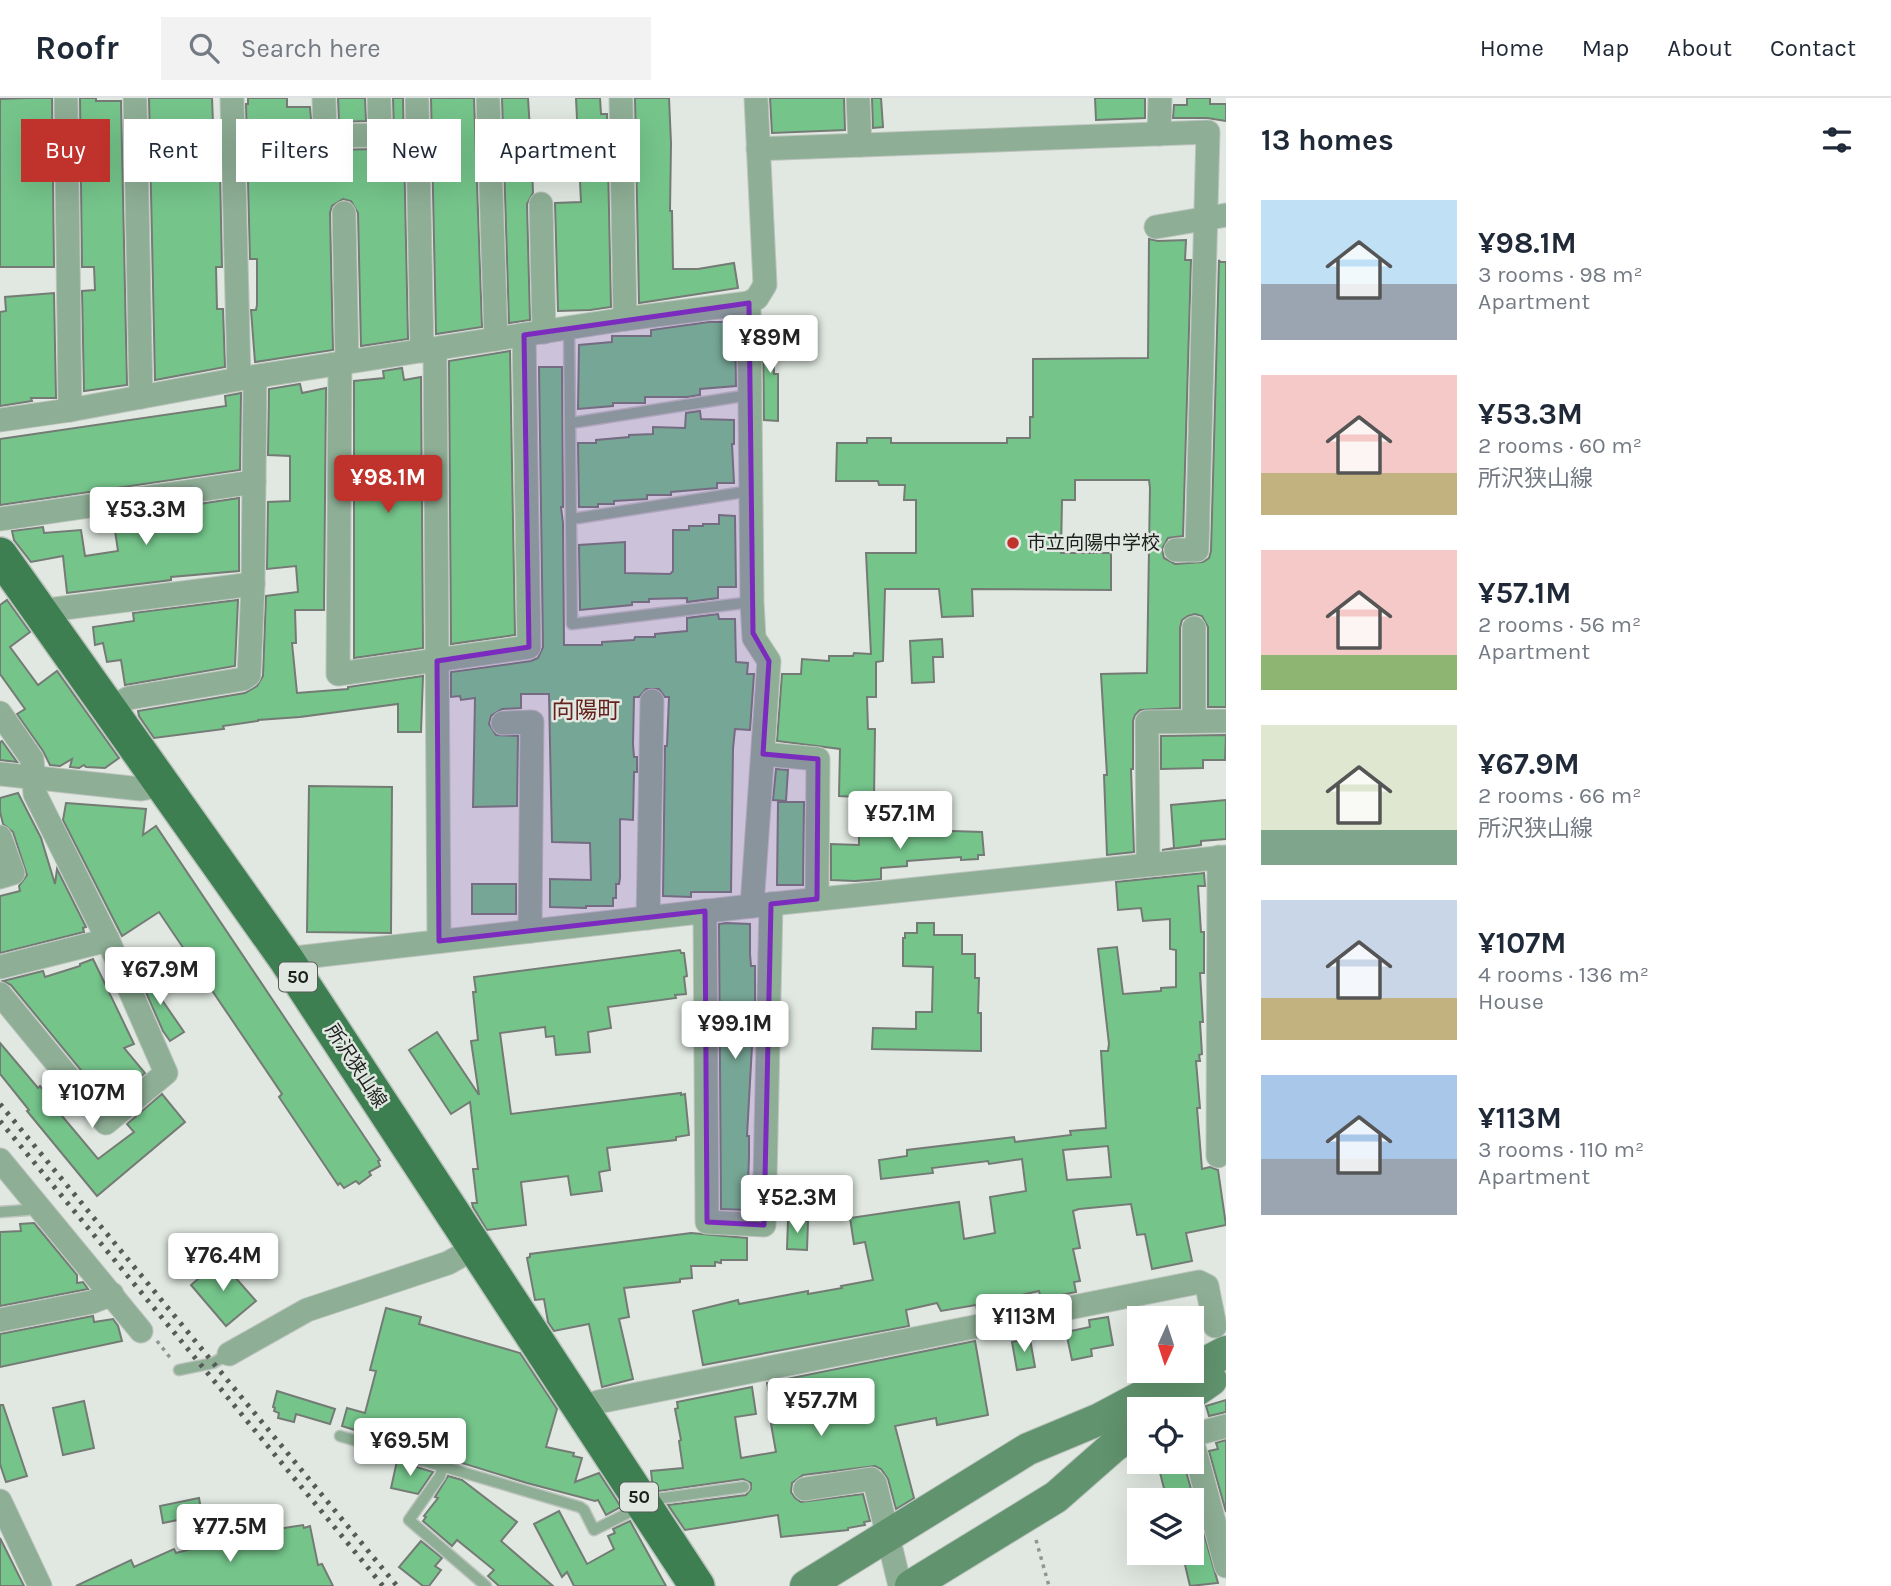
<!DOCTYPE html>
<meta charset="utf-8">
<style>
body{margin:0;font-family:Karla,"Noto Sans JP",sans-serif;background:#f2f2f3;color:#1f2937;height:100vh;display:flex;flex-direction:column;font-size:26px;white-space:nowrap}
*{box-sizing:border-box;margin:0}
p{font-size:23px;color:#747a83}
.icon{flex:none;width:38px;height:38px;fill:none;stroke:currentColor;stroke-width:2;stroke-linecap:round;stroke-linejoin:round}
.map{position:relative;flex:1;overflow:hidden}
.panel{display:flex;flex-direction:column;background:#fff;width:665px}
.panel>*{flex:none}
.top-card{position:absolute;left:21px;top:21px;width:665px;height:63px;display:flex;gap:14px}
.needle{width:46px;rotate:183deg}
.tools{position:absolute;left:1127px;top:1208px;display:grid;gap:14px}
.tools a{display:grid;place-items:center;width:77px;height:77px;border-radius:0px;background:#fff;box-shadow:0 7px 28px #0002;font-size:35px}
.price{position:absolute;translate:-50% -60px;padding:0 16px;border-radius:7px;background:#fff;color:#222;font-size:23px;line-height:46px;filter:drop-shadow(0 2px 4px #0008)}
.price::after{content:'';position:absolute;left:50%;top:42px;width:21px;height:16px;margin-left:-10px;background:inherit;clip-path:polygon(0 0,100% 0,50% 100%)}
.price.active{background:#c0322c;color:#fff}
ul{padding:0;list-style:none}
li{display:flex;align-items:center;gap:21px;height:175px;padding:0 35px}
li span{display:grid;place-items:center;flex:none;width:196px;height:140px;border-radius:0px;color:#555}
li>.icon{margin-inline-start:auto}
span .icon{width:84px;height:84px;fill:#fffc;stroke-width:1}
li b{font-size:30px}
h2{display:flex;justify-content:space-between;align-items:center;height:84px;padding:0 35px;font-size:30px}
.pill{padding:0 24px;border-radius:0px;background:#fff;box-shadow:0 7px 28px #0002;font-size:24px;line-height:63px}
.pill.active{background:#c0322c;color:#fff}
header{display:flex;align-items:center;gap:42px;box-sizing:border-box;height:98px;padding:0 35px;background:#fff;border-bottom:2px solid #e0e1e3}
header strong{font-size:33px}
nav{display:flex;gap:38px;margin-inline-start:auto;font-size:24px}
.search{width:490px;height:63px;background:#f2f2f3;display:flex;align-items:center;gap:18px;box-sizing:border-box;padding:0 24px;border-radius:0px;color:#747a83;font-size:26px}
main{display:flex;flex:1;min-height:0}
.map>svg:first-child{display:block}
</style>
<header>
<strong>Roofr</strong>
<div class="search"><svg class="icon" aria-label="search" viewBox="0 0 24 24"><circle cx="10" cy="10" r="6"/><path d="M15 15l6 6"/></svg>Search here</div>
<nav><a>Home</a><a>Map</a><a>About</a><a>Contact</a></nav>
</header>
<main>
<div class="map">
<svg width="1226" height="1488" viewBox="0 0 1226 1488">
<rect width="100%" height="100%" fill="#e0e8e1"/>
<g fill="#75c58b" stroke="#747b75" stroke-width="2" fill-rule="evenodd">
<polygon points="27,0 52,0 54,169 0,169 0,1"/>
<polygon points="80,0 96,0 96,3 121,3 127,287 84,293 82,193 95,192 94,169 82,169"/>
<polygon points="149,0 212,0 213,25 219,25 222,169 216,169 217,211 223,211 225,269 155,282"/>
<polygon points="248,0 287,0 287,9 310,9 313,45 318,50 325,52 380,51 388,49 394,37 393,0 403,0 408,241 361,248 358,115 351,103 343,101 332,108 330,115 333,252 255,264 251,212 256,212 257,207 257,161 250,161 246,6 248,6"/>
<polygon points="338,0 365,0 366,23 339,24"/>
<polygon points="431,0 474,0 482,229 436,236"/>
<polygon points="502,0 528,0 532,65 533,95 527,106 530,222 509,225"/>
<polygon points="576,0 600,0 601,16 607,16 611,209 590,212 558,213 555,105 581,104"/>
<polygon points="635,0 669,0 671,45 670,113 672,113 673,171 698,171 734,165 738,190 639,205"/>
<polygon points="770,0 844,0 845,32 772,35"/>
<polygon points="872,0 881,0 883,29 873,30"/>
<polygon points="1095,0 1145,0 1145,20 1096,22"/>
<polygon points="1187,0 1210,0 1210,6 1226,6 1226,23 1207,20 1173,20 1174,7 1187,7"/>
<polygon points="1149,141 1158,143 1186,142 1185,162 1191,162 1183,438 1168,440 1162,451 1164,460 1175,466 1203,464 1209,460 1211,453 1219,162 1220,164 1226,164 1226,609 1208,609 1208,529 1202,518 1195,516 1188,518 1182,522 1180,530 1180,610 1140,612 1135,617 1133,623 1133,671 1131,671 1134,754 1107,757 1104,677 1107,677 1101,576 1147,575 1150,390 1149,382 1075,382 1075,402 1062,402 1061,455 1111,455 1111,492 972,491 973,518 942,519 939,491 885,491 883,563 876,564 876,599 867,599 868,631 875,631 874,700 839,698 840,651 777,643 782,576 801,576 802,561 829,563 829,558 853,558 854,555 871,556 866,455 916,455 916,402 904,402 905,387 879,387 878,383 836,383 837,345 867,345 867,340 891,340 891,345 1007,345 1007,340 1030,340 1030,319 1033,319 1033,261 1148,260"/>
<polygon points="54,195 56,300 31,300 32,303 0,308 0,214 6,213 5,199"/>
<polygon points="709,224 735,224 736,288 700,291 700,297 687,299 645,299 645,305 613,305 613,308 578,311 579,247 612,244 612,238 651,238 651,232"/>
<polygon points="763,224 773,224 774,276 778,276 778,323 764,322"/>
<polygon points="510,253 515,537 451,546 449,263"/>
<polygon points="539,269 562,269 563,409 561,409 563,425 564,547 602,547 602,544 634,542 635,539 655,539 655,536 687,533 687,520 718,516 719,521 735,521 736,564 748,565 747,576 754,576 750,632 735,631 733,651 731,794 691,794 691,799 663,798 665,648 667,648 669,599 665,599 659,591 646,591 639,599 634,599 633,646 634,659 637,659 637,674 634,674 633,722 620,721 620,780 619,786 616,786 616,800 613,800 613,808 586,808 586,810 550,809 550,781 591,782 590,745 552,744 549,596 521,596 521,610 502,611 491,618 489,626 496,637 518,638 517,708 473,709 475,600 461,602 460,598 451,599 451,574 531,563 538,560 543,549"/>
<polygon points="402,270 404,282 421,279 423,550 354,560 354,283 384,280 383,273"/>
<polygon points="300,286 302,295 326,290 324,512 295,512 296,545 292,545 297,595 348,591 348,589 423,578 421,634 398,634 398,606 300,619 258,622 258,623 223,628 224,631 154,640 139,618 138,613 245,595 257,588 263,578 266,498 298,494 296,468 267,471 268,404 290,403 290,358 268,357 269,291"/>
<polygon points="241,295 240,372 0,407 0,341 226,308 225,298"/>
<polygon points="700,313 701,321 734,322 734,346 732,346 734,385 717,385 717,390 671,394 671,397 647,397 647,401 614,403 614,406 598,406 598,409 579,409 578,345 596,345 596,342 629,339 629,337 653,336 653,329 685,330 686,315"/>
<polygon points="239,400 239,473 171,479 171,482 67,495 63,458 31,464 14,442 12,433 43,429 44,435 81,432 85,458 118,453 113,419"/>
<polygon points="719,417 735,418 736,489 718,489 718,500 687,504 687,500 649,501 649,504 632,504 632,507 580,512 579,447 625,444 625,475 670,476 673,473 673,432 689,432 689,428 703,428 703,426 719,426"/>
<polygon points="7,502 30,534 10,549 38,587 57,573 119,660 105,670 86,669 84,667 79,670 70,669 72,661 60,668 50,667 43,653 17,616 25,611 0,576 0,507"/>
<polygon points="238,502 235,568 125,587 121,562 107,564 103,545 95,547 93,529 134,523 133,515"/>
<polygon points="942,541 943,559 933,559 934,584 912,585 910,543"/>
<polygon points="1226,637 1225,662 1203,662 1203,670 1161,671 1161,638"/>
<polygon points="2,643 17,664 0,662 0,644"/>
<polygon points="776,671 788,672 786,703 773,702"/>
<polygon points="309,688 392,689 391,835 307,834"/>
<polygon points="18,695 41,740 55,786 57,771 86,829 83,830 84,834 0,855 0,798 20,793 19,788 27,777 13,734 3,726 0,714 0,700"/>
<polygon points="1226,702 1226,741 1201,743 1201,747 1162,752 1174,750 1171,707"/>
<polygon points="778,704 804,704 803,787 777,787"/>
<polygon points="66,705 146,711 143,737 156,728 380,1062 378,1063 380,1068 369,1074 371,1077 359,1086 356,1083 344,1090 340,1085 338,1087 279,999 282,996 159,814 122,838 63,722"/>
<polygon points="859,730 982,734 984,757 978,757 978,761 961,762 961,759 907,763 907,768 881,770 881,781 855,783 831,782 831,746 859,747"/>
<path d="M 1204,775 L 1205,788 L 1198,788 L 1201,834 L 1204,834 L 1204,875 L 1200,875 L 1203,924 L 1200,924 L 1202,956 L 1199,957 L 1200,963 L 1196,963 L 1200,1010 L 1197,1010 L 1202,1071 L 1210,1069 L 1218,1072 L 1226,1127 L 1186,1135 L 1192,1163 L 1152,1171 L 1145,1136 L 1137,1137 L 1131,1106 L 1079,1111 L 1073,1113 L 1080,1150 L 1073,1151 L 1080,1183 L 1074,1184 L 1076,1194 L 1041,1201 L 1039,1193 L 1008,1200 L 1010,1205 L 977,1212 L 976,1207 L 941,1213 L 937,1205 L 906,1212 L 909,1228 L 703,1267 L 693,1213 L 738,1202 L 739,1206 L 808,1193 L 808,1196 L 842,1190 L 841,1188 L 873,1182 L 865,1144 L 854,1146 L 850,1120 L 959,1104 L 964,1141 L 995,1135 L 990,1099 L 1026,1093 L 1022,1061 L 989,1066 L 988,1063 L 932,1070 L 933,1075 L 881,1081 L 879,1062 L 907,1058 L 907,1052 L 1014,1039 L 1015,1044 L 1071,1037 L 1070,1033 L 1106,1030 L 1101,953 L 1108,953 L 1109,946 L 1098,851 L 1117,849 L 1123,896 L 1161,893 L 1161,890 L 1176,889 L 1176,852 L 1170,851 L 1170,821 L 1143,823 L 1141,810 L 1118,812 L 1116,784 ZM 1108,1048 L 1111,1079 L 1067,1082 L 1063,1052 Z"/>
<rect x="472" y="786" width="44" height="30"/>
<polygon points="726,825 750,826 750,856 751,868 755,868 755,908 751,908 750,948 752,948 747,1038 749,1038 749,1059 747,1112 721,1111 719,826"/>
<polygon points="917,825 934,825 934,837 962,837 962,856 975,856 975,880 979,880 978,915 981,915 981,953 872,951 873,930 916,931 916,914 932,914 933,869 903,868 903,840 905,840 905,835 917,835"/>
<polygon points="127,851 184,934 170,943 163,933"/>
<polygon points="680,852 681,855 684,855 687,878 684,879 686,896 675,897 676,900 608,909 611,930 588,934 590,954 556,957 554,938 546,939 545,929 500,935 511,1016 681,995 681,997 685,996 689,1037 676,1039 676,1042 607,1050 610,1072 599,1074 602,1093 571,1097 568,1078 521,1084 526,1127 487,1132 473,1109 472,1105 477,1105 473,1071 478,1071 470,1004 451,1016 409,952 437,934 479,997 471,943 478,942 473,894 476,894 474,879"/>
<polygon points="93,861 134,946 124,950 145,975 108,1005 11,887 3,883 43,873 45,879 80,868 80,866"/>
<polygon points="0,945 38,990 40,988 59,1011 57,1012 98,1061 134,1034 127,1026 162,996 185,1024 97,1098 27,1013 29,1012 0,976"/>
<polygon points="788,1122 808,1123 807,1152 787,1151"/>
<polygon points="34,1125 77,1177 77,1185 83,1184 88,1191 0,1208 0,1134 21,1133 20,1126"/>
<polygon points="691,1135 747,1140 747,1162 721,1162 721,1165 715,1164 715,1168 691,1168 692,1180 680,1181 680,1184 624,1190 629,1219 619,1221 633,1281 602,1289 589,1226 554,1233 548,1224 544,1201 535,1202 527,1160 530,1159 530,1156"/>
<polygon points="220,1162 256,1203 226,1228 191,1187"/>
<polygon points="386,1210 421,1219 419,1226 520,1255 557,1311 546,1349 574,1355 573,1358 582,1360 575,1384 599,1375 621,1409 606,1417 598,1402 595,1403 527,1385 342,1328 347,1310 365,1315 376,1273 370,1272"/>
<polygon points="93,1218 94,1224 113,1221 118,1228 122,1243 0,1269 0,1236"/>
<polygon points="1108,1219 1113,1247 1091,1251 1092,1258 1072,1262 1066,1234 1090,1229 1089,1222"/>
<polygon points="1030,1241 1035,1269 1017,1272 1012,1244"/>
<polygon points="975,1243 988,1317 937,1327 936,1320 895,1328 914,1400 896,1411 888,1381 881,1371 875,1368 803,1377 792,1385 791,1394 795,1400 801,1404 863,1396 870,1423 864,1424 865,1427 848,1430 848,1432 781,1439 778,1417 685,1432 668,1407 746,1397 751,1391 751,1385 743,1381 659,1393 652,1383 651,1373 683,1370 679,1343 681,1342 675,1311 678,1310 677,1304 752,1289 756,1316 735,1319 741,1360 776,1354 771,1326 804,1320 799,1288 769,1295 767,1285"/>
<polygon points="277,1293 335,1311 330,1326 296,1316 294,1324 278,1320 279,1315 274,1313 275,1310 273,1309"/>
<polygon points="1226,1302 1226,1314 1209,1318 1206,1308"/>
<polygon points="84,1303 94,1350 63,1357 53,1310"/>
<polygon points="0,1307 3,1307 27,1378 6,1384 0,1366"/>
<polygon points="1226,1342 1226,1414 1209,1353 1218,1351 1216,1345"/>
<polygon points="397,1363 433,1374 418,1396 391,1390"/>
<polygon points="1157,1363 1183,1363 1218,1485 1190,1488 1182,1454 1192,1454 1192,1402 1167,1402"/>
<polygon points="448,1378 462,1382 517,1424 501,1443 553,1488 499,1488 488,1478 494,1472 457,1442 452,1448 423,1423 426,1419 424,1418 438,1400 435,1399"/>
<polygon points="199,1400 202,1417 163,1425 160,1408"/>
<polygon points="559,1413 587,1466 614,1451 608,1438 615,1435 613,1431 630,1423 666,1488 574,1488 567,1474 562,1479 534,1426"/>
<polygon points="303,1427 304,1430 310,1428 318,1467 322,1466 333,1488 76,1488 131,1462 134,1469 174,1451 176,1455 202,1448 201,1444 253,1436 270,1428 272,1432"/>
<polygon points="0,1440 24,1488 0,1488"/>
<polygon points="421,1443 442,1460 435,1468 441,1472 429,1488 423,1488 399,1469"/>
</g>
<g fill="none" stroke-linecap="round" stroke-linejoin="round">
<g stroke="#bdc4be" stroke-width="13">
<g id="lane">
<polyline points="569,230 572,526 752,504"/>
<polyline points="571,325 749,297"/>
<polyline points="572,421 750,393"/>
<polyline points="0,1114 27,1112 36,1105"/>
<polyline points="179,1272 213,1265 229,1256"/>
<polyline points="340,1338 580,1409 584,1412 594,1432 656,1401 744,1389"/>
<polyline points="443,1369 440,1378 409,1422 486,1488"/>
</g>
</g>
<g stroke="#bdc4be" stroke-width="25">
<g id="street">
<polyline points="66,0 70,312"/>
<polyline points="135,0 141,299"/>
<polyline points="232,0 239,281"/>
<polyline points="324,0 325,38 380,37 379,0"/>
<polyline points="417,0 422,253"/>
<polyline points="488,0 496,241"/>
<polyline points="621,0 625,221"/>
<polyline points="858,0 860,47"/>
<polyline points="1159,36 1160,0"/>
<polyline points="758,51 1208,34 1197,452 1176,452"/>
<polyline points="541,106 544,234"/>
<polyline points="344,115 347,264"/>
<polyline points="1156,129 1226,117"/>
<polyline points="435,251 439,843"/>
<polyline points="340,266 338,576 529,549 524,237"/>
<polyline points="0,322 70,312 239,281 625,221 749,205"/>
<polyline points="0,421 254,384"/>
<polyline points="40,513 253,486"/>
<polyline points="109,610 129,600 243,581 249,577 253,486 255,279"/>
<polyline points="0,615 32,661 35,696 108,842 166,975 106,1025 0,896"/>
<polyline points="1194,623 1194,530"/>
<polyline points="503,625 532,624 530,833"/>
<polyline points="763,656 818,661 817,801"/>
<polyline points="0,676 141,691 163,687"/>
<polyline points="0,739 13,775 0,779"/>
<polyline points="1148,766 1147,624 1226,623"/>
<polyline points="752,808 769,563 754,540 752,504 749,205 757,200 765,187 756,0"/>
<polyline points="705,813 707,1124 764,1127 771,806"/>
<polyline points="648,820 652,603"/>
<polyline points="286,861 752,808 1226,759"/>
<polyline points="0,869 108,842"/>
<polyline points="1218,1058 1219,759"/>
<polyline points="0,1062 141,1233"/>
<polyline points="0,1222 92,1204 112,1196"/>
<polyline points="229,1256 307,1212 448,1165 475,1150"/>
<polyline points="581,1310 598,1304 1199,1184 1207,1188 1215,1228"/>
<polyline points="1192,1337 1226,1328"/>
<polyline points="1192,1342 1226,1468"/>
<polyline points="805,1391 871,1381 875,1385 900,1488"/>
<polyline points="0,1403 40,1488"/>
</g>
</g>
<g stroke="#bdc4be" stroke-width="34">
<g id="secondary">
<polyline points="1169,1311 1211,1282"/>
<polyline points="806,1488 1028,1351 1100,1321 1226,1254"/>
<polyline points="911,1488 1056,1399 1114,1348 1139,1331"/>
</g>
</g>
<g stroke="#bdc4be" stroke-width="38">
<polyline id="primary" points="0,457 286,861 697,1488"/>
</g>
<g stroke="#909691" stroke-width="3.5" stroke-dasharray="3.5 5" stroke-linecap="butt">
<polyline points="157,1243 172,1262"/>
<polyline points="1036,1442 1049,1488"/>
</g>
<use href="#lane" stroke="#8eae95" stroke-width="10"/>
<use href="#street" stroke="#8eae95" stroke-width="23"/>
<use href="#secondary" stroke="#61936e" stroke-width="32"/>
<use href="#primary" stroke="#3e7f52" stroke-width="35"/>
<g stroke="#575b58" stroke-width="5" stroke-dasharray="3.5 7" stroke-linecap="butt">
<polyline points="0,1006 397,1488"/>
<polyline points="0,1023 383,1488"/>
</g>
</g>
<path fill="#7b2cbf" fill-opacity="0.2" stroke="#7b2cbf" stroke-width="5" stroke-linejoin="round" d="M 749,205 L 753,535 L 769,563 L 763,656 L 818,661 L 817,801 L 771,806 L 764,1127 L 707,1124 L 705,813 L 439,843 L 437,563 L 529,549 L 524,237 Z"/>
<circle fill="#c0322c" stroke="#e0e8e1" stroke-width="2.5" cx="1013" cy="445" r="7"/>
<g text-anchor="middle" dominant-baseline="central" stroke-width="5" stroke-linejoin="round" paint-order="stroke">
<g fill="#e0e8e1" stroke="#575b58" stroke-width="2">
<rect x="279" y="864.5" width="38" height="29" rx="5"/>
<rect x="620" y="1384.5" width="38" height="29" rx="5"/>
</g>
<g font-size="18" font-weight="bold" fill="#1c1f1d">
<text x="298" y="879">50</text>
<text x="639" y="1399">50</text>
</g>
<g font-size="19" fill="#1c1f1d" stroke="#e0e8e1" text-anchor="start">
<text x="1027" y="445">市立向陽中学校</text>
</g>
<g font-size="19" fill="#1c1f1d" stroke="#e0e8e1">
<text transform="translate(356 968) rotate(57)">所沢狭山線</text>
</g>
<g font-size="23" fill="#65211b" stroke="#e0e8e1">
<text x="586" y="612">向陽町</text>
</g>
</g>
</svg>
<div class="tools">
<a><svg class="needle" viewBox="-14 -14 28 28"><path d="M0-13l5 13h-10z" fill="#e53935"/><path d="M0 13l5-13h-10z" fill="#747a83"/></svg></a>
<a><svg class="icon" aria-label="locate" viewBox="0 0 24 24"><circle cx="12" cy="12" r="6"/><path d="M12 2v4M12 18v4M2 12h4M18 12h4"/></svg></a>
<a><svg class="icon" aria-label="layers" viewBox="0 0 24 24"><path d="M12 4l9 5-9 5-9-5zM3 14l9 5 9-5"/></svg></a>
</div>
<b class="price" style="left:770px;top:277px">¥89M</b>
<b class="price active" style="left:388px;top:417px">¥98.1M</b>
<b class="price" style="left:146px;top:449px">¥53.3M</b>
<b class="price" style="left:900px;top:753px">¥57.1M</b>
<b class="price" style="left:160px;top:909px">¥67.9M</b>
<b class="price" style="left:735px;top:963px">¥99.1M</b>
<b class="price" style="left:92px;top:1032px">¥107M</b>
<b class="price" style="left:797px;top:1137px">¥52.3M</b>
<b class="price" style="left:223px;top:1195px">¥76.4M</b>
<b class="price" style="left:1024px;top:1256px">¥113M</b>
<b class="price" style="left:821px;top:1340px">¥57.7M</b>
<b class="price" style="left:410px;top:1380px">¥69.5M</b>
<b class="price" style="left:230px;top:1466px">¥77.5M</b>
<div class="top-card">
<a class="pill active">Buy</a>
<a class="pill">Rent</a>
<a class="pill">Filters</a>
<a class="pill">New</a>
<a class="pill">Apartment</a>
</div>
</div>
<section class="panel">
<h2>13 homes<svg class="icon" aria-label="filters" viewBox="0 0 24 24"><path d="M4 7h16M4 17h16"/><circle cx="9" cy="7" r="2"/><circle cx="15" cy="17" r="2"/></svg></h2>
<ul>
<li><span style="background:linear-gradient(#bfe0f5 60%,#9aa5b1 0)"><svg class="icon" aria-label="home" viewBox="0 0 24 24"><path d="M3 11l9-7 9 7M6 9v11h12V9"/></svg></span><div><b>¥98.1M</b><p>3 rooms · 98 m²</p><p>Apartment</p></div></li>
<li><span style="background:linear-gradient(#f6c9c9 70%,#c2b280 0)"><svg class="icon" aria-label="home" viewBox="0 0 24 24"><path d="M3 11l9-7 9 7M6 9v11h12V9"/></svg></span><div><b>¥53.3M</b><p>2 rooms · 60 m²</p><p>所沢狭山線</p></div></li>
<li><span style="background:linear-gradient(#f6c9c9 75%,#8fb573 0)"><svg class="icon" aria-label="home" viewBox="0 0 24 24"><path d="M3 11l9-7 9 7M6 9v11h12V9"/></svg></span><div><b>¥57.1M</b><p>2 rooms · 56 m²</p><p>Apartment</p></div></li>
<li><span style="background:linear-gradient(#dfe7d0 75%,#7fa58c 0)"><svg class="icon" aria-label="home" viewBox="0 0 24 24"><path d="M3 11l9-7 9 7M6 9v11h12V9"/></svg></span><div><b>¥67.9M</b><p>2 rooms · 66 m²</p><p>所沢狭山線</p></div></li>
<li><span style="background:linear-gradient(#c9d6e8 70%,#c2b280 0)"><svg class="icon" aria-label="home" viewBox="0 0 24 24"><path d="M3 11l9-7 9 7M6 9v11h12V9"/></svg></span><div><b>¥107M</b><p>4 rooms · 136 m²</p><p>House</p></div></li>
<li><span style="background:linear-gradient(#a9c7e8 60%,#9aa5b1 0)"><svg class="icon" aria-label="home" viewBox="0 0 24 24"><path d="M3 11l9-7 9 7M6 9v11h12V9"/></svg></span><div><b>¥113M</b><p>3 rooms · 110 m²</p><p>Apartment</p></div></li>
</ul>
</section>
</main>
